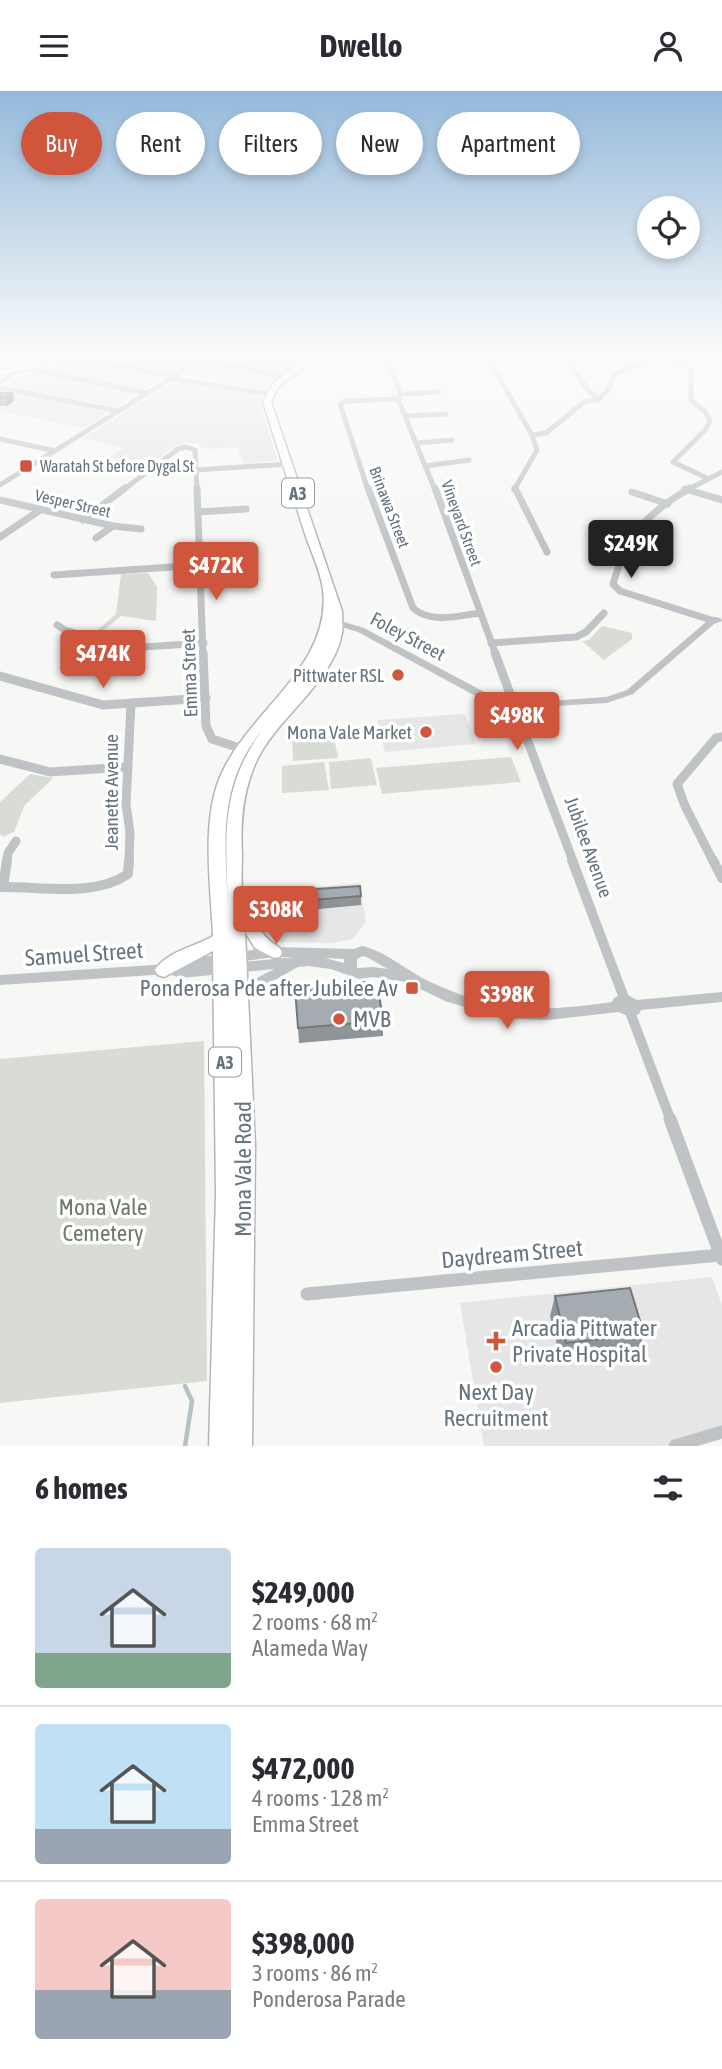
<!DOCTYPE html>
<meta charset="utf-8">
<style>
body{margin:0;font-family:"Asap Condensed",sans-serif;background:#f7f7f7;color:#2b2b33;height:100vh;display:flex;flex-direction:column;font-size:26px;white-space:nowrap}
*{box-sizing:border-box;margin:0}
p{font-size:23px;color:#7c7c81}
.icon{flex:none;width:38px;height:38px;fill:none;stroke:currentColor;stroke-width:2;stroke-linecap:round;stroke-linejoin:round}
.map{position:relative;height:1355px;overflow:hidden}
.details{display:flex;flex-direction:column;background:#fff;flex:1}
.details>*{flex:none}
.top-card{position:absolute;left:21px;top:21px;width:681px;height:63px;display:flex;gap:14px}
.controls{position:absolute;left:637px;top:105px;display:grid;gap:14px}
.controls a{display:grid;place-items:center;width:63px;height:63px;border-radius:50%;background:#fff;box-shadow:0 4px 10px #0003;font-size:35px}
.price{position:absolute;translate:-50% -60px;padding:0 16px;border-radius:7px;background:#cf553d;color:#fff;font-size:23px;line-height:46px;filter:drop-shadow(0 2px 4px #0008)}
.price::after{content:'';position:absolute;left:50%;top:42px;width:21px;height:16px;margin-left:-10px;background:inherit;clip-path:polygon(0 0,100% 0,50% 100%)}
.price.active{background:#222;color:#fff}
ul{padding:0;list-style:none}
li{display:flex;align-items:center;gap:21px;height:175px;padding:0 35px}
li+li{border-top:2px solid #e1e1e2}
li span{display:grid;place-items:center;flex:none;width:196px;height:140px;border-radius:7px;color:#555}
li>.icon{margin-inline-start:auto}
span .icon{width:84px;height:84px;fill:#fffc;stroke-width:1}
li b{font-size:30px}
h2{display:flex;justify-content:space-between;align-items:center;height:84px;padding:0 35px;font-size:30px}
.tag{padding:0 24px;border-radius:32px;background:#fff;box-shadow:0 4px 10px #0003;font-size:24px;line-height:63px}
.tag.active{background:#cf553d;color:#fff}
header{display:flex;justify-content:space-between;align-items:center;height:91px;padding:0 35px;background:#fff;font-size:32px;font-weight:700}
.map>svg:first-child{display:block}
</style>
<header><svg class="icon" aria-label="menu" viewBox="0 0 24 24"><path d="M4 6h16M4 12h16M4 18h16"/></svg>Dwello<svg class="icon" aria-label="person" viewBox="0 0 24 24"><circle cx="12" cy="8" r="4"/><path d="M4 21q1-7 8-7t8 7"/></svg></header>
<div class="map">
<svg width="722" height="1355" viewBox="0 0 722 1355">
<rect width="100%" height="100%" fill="#f7f7f5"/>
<g fill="#e5e6e5">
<polygon points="89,267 197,267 173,282"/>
<polygon points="210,267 302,267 264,298 184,284"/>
<polygon points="76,271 163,286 116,315 3,294 33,279"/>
<polygon points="174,290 261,304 263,324 278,369 243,373 238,356 205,358 197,353 187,352 175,355 150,374 110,366 124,357 84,347"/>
<polygon points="0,298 106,321 107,323 83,337 0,320"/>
<polygon points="465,623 476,653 385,661 377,629"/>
<polygon points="360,792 366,831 353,848 332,852 277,851 269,844 254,812 253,801"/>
<polygon points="712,1186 722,1214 722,1348 661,1355 484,1355 460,1212"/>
</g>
<g fill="#d8dcd5">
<polygon points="148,482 157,496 156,530 121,525 99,543 94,542 116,523 121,483"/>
<polygon points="602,535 632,542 632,548 604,569 582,550 589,549"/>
<polygon points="333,641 338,667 293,670 292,644"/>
<polygon points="511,666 521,691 382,703 376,677"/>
<polygon points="371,667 377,694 331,698 329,671"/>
<polygon points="324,671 329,699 282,702 282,675"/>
<polygon points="30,683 53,687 24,715 14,741 3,746 0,743 0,711"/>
<polygon points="204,950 207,1290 0,1312 0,968"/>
</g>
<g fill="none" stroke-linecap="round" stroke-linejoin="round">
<polyline stroke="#b6c1c4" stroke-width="4.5" points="185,1295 192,1310 185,1355"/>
<g stroke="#b2b7ba" stroke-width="3">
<polygon id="secondary" points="59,267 83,267 0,284 0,280"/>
</g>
<g stroke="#b3b6b9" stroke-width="3">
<path id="trunk" d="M 308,267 L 317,267 L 279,295 L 271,311 L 342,520 C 342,527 343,535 342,542 C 334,589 281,624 259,665 C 243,696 240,729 242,764 C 242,776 240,801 244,812 C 246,817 262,843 267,847 C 272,853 279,854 282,861 L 280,866 L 274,867 L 255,857 L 245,841 L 255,1054 L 252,1355 L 209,1355 L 216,1104 L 213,860 L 164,886 L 158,884 L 155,879 C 167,860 195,856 213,845 C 211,797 201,731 220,686 C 247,621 332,576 323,499 C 321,481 311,461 305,443 C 291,399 277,355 263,311 L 273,292 ZM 262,639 C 219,700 226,746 228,817 C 225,750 217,695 262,639 Z"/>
</g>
<g stroke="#bfc3c6" stroke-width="5">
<polyline points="185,267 287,285"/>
<polyline points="386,267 401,303 398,308 435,399"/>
<polyline points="488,267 532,344"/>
<polyline points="565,267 588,299 599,308"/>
<polyline points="661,267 683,272 691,279 691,309 706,322 710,330 705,339 673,371 707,387"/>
<polyline points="78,268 168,284 178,283 204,267"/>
<polyline points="24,277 147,302"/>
<polyline points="173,288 270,303"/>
<polyline points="0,297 119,320"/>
<polyline points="401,303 439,301"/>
<polyline points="406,325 446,323"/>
<polyline points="0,348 55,360"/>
<polyline points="418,352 452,349"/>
<polyline points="425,375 469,369"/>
<polyline points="196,379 288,373"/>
<polyline points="0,394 170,288"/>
<polyline points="685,398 688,399"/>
<polyline points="123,399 178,358 186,356 195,359 197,399"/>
<polyline points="368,399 340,313 345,310 398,308"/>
<polyline points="514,399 537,359 532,344 546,342 584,311 599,308 608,299 614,283 655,267"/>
<polyline points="687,399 722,381"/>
</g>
<g stroke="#bfc3c6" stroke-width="7">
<polyline points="197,397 203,564"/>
<path d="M 368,397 L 413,517 C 431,533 458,525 480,522"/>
<polyline points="435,397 496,564"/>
<polyline points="515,397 547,461"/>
<path d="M 690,397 C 645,424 628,442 613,493 L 620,500 L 708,528"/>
<polyline points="685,398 722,409"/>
<polyline points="632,401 668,413"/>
<polyline points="0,409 113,435 141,438"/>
<polyline points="198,421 246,418"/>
<polyline points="83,429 125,397"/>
<polyline points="0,446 40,419"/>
<polyline points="96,447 113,435"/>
<polyline points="54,484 245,471"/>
<polyline points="57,534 65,539 128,557 204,552"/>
<polyline points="491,552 576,546 586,541 604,522"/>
</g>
<g stroke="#bfc3c6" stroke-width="9">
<polyline points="203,562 206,635 212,648 240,657"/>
<polyline points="495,562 513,611"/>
<polyline points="0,585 103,614 206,607"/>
<polyline points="516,619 573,770"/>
<polyline points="0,668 50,681 127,676"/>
<polyline points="7,770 8,762 16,750"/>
<polyline points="129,770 130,742 126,713 131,613"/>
<polyline points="713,770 685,715 677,693 716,647 722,646"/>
</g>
<g stroke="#bfc3c6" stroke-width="10">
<polyline points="572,769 624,907"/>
<polyline points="713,769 722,787"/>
<path d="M 0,796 C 41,795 93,807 128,783 L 129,769"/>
<polyline points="3,796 7,769"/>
<polyline points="630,921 671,1030"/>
</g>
<g stroke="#bfc3c6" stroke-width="13">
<polyline points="670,1028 722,1168"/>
<polyline points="307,1203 720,1164"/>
<polyline points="675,1355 722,1341"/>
</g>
<g fill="#bfc3c6" fill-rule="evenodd">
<polygon points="7,279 9,280 12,286 0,293 0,289 6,285 4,281"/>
<polygon points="708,525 721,527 722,530 714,533 633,603 607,612 518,617 519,619 517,621 514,622 492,614 358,541 328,532 327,530 331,527 364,537 505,612 513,608 523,612 606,606 627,599 707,530 704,528"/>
<path d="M 362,855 C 385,860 406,879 428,890 C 451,900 474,910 499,916 C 506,918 514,917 521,917 C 552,919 582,915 612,911 L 614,907 L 624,902 L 637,909 L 722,901 L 722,911 L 641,919 L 639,923 L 630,926 L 618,921 L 549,929 L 501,927 L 445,910 L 406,891 L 373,886 L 359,888 L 331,878 L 308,875 L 298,876 L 259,898 L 246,910 L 241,911 L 236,910 L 234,906 C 244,892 259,886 274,878 L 180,887 L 169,883 L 0,894 L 0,884 L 169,873 L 180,869 L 274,856 L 354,858 ZM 363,865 C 369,866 381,875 388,878 L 373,876 L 357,877 L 357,868 ZM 274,866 L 294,866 L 223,873 ZM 325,867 L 344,868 L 344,872 Z"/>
</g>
<use href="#secondary" fill="#fff" fill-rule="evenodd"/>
<use href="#trunk" fill="#fff" fill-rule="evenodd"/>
</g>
<g fill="#8e9498">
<polygon points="0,299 1,302 13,302 14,310 7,315 0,315"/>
<polygon points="287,800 361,805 361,814 288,821"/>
<polygon points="295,896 366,897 383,930 383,945 299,952"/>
<polygon points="555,1205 644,1243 637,1262 561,1271 550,1225"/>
</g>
<polygon fill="#74787c" points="13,302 14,310 7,315 5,306"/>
<g fill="#a5acb1" stroke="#74787c" stroke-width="2">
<polygon points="0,302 13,302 5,306 0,306"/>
<polygon points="360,795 361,805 288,811 287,800"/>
<polygon points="365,891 366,897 378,896 383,930 298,937 295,896"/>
<polygon points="630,1197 644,1243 566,1252 555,1205"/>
</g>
<linearGradient id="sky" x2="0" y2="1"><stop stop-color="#94b9da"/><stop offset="0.58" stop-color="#fbfbfa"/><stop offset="1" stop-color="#fbfbfa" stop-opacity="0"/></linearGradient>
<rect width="722" height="457" fill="url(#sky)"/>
<g fill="#cf553d" stroke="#fff" stroke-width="2.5">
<rect x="19" y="368" width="14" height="14" rx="3.5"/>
<circle cx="398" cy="584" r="7"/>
<circle cx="426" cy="641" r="7"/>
<rect x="405" y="890" width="14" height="14" rx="3.5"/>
<circle cx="339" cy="928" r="7"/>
<path d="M492.5 1239.5h7v7h7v7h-7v7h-7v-7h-7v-7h7z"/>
<circle cx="496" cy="1276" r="7"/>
</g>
<g text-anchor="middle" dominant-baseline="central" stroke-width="7" stroke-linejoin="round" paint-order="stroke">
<g font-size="16" fill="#66747c" stroke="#fff" text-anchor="start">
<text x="40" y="375">Waratah St before Dygal St</text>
</g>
<g font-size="16" fill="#66747c" stroke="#fff">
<text transform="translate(73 412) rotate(13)">Vesper Street</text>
<text transform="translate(390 416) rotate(69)">Brinawa Street</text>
<text transform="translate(462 432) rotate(70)">Vineyard Street</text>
</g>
<g fill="#fff" stroke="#949ea3" stroke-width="2">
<rect x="282" y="387.5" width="32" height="29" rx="5"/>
<rect x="209" y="956.5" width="32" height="29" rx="5"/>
</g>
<g font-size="18" font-weight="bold" fill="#66747c">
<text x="298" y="402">A3</text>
<text x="225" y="971">A3</text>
</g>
<g font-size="19" fill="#66747c" stroke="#fff">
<text transform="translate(408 545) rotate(28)">Foley Street</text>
<text transform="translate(189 582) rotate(-92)">Emma Street</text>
<text transform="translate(111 701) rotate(-90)">Jeanette Avenue</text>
<text transform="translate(589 756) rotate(70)">Jubilee Avenue</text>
</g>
<g font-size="19" fill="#66747c" stroke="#fff" text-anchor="end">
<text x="384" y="584">Pittwater RSL</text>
<text x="412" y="641">Mona Vale Market</text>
</g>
<g font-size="23" fill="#66747c" stroke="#fff">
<text transform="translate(84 863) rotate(-4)">Samuel Street</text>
<text transform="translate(243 1078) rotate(-90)">Mona Vale Road</text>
<text transform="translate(512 1163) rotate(-5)">Daydream Street</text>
</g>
<g font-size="23" fill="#66747c" stroke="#fff" text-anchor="start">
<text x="398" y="897" text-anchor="end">Ponderosa Pde after Jubilee Av</text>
<text x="353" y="928">MVB</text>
<text x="512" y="1237">Arcadia Pittwater<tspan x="512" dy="26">Private Hospital</tspan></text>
<text x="496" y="1301" text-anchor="middle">Next Day<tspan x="496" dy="26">Recruitment</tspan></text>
</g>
<g font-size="23" fill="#6d7a68" stroke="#fff">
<text x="103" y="1116">Mona Vale<tspan x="103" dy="26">Cemetery</tspan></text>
</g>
</g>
</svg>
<div class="controls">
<a><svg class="icon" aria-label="locate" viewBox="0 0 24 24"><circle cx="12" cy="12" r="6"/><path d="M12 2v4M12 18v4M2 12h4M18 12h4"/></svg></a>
</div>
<b class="price active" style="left:631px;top:489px">$249K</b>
<b class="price" style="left:216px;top:511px">$472K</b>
<b class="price" style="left:103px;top:599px">$474K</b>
<b class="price" style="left:517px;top:661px">$498K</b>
<b class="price" style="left:276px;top:855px">$308K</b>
<b class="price" style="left:507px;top:940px">$398K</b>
<div class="top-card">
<a class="tag active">Buy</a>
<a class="tag">Rent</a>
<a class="tag">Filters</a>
<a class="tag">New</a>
<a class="tag">Apartment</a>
</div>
</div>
<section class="details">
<h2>6 homes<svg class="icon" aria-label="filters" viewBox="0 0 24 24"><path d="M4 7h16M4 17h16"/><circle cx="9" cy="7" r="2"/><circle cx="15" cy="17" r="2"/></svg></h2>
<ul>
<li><span style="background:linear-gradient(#c9d6e8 75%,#7fa58c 0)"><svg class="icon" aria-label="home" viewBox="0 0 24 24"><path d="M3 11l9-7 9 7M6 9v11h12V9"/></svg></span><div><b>$249,000</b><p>2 rooms · 68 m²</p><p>Alameda Way</p></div></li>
<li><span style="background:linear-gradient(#bfe0f5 75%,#9aa5b1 0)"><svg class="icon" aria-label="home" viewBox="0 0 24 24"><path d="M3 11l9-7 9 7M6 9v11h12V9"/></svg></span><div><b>$472,000</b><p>4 rooms · 128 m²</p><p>Emma Street</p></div></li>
<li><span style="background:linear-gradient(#f6c9c9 65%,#9aa5b1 0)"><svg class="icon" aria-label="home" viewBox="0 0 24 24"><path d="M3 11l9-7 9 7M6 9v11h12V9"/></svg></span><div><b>$398,000</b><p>3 rooms · 86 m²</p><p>Ponderosa Parade</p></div></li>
</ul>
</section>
